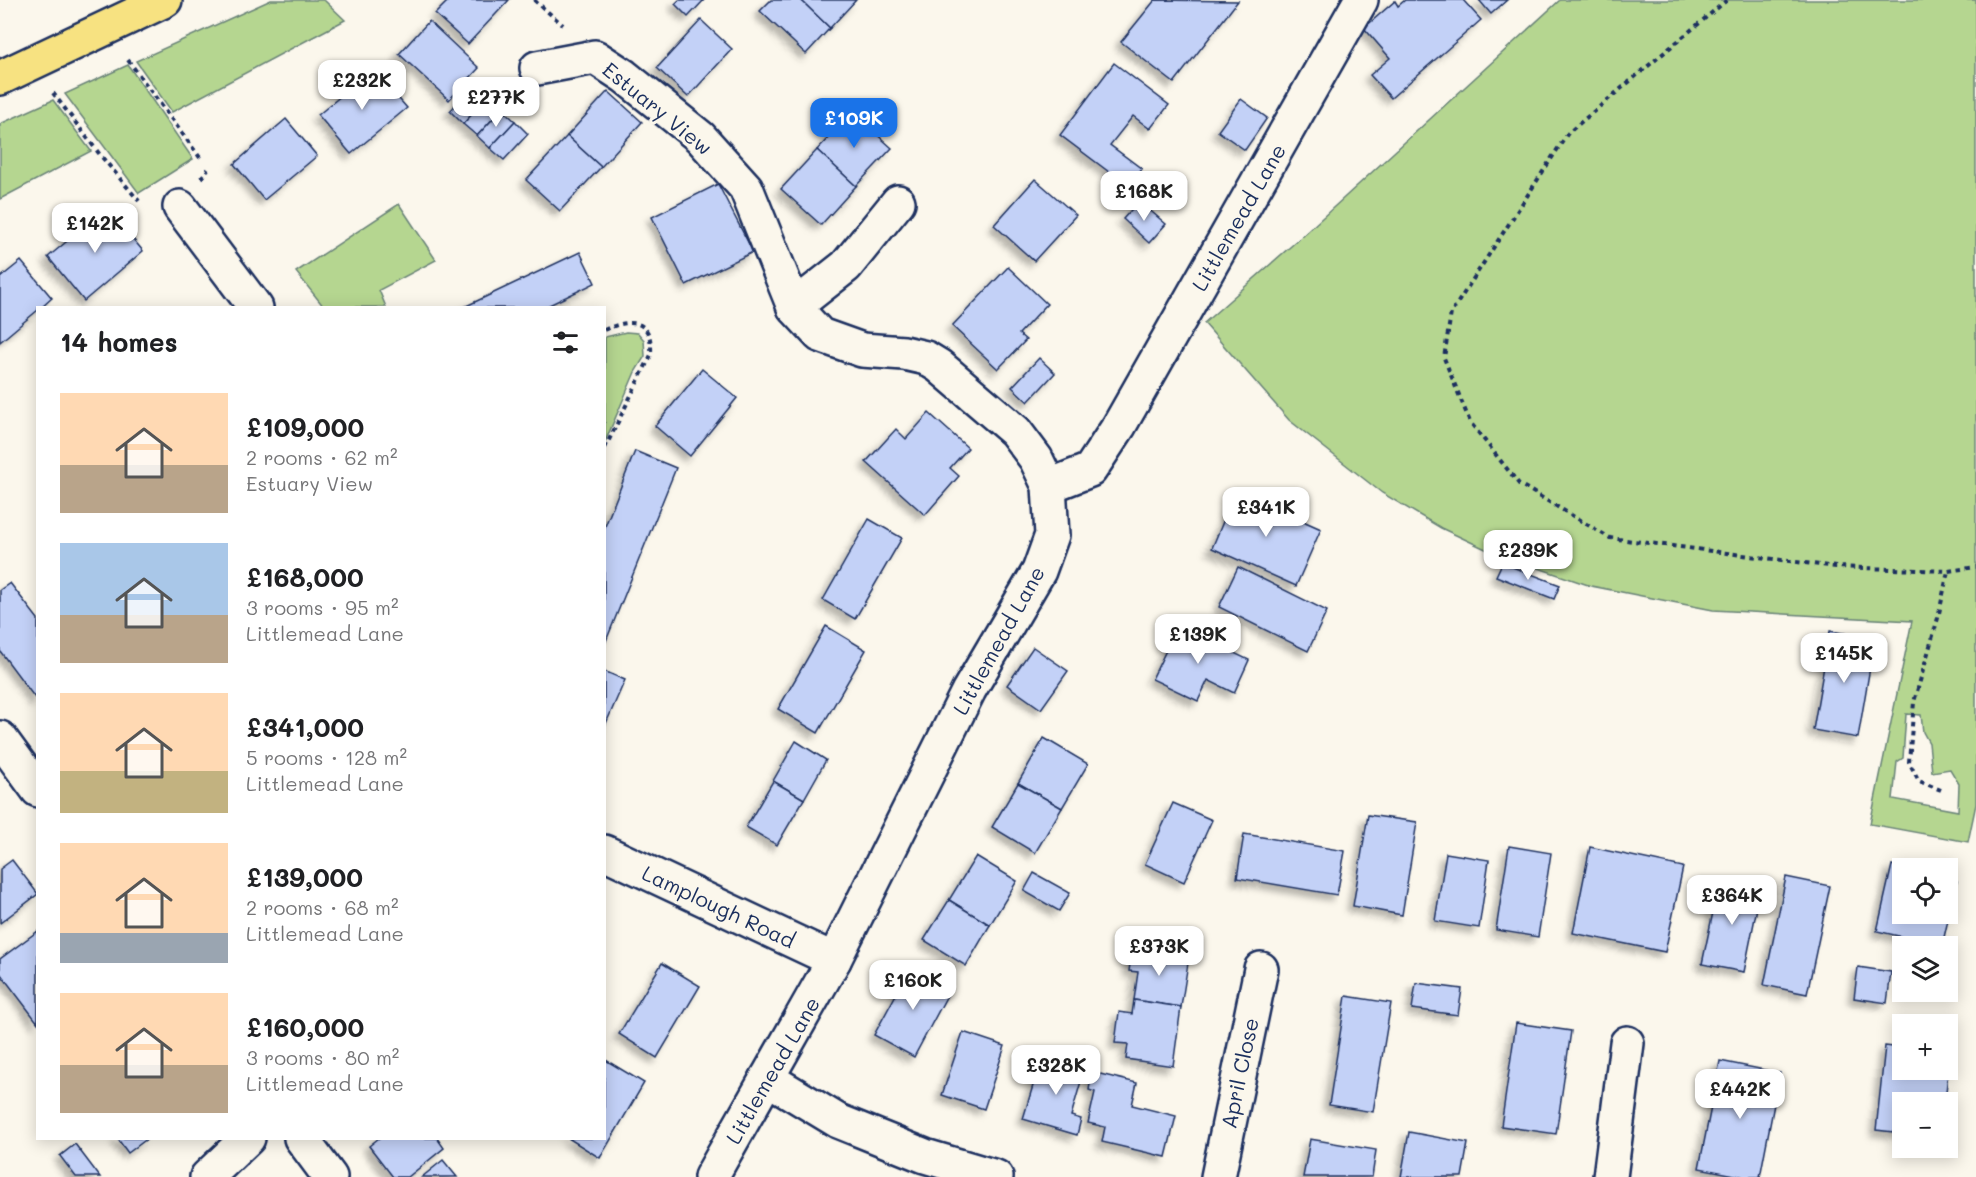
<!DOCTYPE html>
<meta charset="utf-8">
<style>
body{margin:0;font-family:Mali,sans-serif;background:#f6f6f6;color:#202124;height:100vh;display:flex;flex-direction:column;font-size:22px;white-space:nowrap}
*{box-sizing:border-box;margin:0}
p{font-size:20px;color:#757577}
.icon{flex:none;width:33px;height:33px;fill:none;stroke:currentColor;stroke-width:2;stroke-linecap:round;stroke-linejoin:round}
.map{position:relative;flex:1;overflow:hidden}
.drawer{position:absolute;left:36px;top:306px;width:570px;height:834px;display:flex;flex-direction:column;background:#fff;border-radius:0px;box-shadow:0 3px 15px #0003}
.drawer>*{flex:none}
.buttons{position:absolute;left:1892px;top:858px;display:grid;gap:12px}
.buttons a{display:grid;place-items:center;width:66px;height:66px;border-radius:0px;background:#fff;box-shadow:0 3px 15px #0003;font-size:30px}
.price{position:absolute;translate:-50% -51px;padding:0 14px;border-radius:12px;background:#fff;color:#222;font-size:20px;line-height:39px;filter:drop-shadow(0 2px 3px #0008)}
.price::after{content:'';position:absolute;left:50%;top:36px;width:18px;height:14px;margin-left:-9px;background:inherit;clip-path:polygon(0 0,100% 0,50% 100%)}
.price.current{background:#1a73e8;color:#fff}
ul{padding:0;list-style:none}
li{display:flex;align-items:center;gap:18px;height:150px;padding:0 24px}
li span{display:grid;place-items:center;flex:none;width:168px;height:120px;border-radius:0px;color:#555}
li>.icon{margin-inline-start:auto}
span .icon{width:72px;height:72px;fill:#fffc;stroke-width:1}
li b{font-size:26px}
h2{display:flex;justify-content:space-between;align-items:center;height:72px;padding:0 24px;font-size:26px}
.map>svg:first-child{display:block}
</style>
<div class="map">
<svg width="1976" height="1177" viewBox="0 0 1976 1177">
<defs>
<filter id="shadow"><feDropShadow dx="-5.5" dy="5.5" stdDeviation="3" flood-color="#0004"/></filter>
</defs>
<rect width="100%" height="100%" fill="#fbf7ec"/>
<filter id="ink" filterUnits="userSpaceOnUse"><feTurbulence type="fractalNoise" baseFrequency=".0167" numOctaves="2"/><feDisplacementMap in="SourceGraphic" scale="12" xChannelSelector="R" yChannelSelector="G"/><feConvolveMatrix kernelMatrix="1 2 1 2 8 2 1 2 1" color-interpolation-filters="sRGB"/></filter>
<g filter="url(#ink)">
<g fill="#b5d690" stroke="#688277" stroke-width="1.5" fill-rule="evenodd">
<polygon points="271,0 324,0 345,20 172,112 136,61"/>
<path d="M 1560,0 L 1976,0 L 1976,804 L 1968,842 L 1870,824 L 1912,621 L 1713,610 L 1591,586 L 1494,553 L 1441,528 L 1382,493 L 1289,420 L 1204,323 L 1299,239 ZM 1906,714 L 1921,715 L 1923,732 L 1929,743 L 1932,772 L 1950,769 L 1959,784 L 1958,811 L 1893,799 L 1897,762 L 1903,758 Z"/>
<polygon points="128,65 193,159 139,193 65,94"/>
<polygon points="53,100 91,151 0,199 0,124"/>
<polygon points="399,204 436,260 379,290 386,307 324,307 296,272"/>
<polygon points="626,332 638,333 644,340 645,356 635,372 605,442 605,337"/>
</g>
<g fill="#c3d1f7" stroke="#1b2f5e" stroke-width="1.5" filter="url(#shadow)">
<polygon points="449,0 509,0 468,44 435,14"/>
<polygon points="679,0 704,0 688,17 675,4"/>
<polygon points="771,0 801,0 830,28 806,54 760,11"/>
<polygon points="801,0 856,0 830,28"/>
<polygon points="1155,0 1238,1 1174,83 1121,42"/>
<polygon points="1405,0 1463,0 1481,20 1391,98 1370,75 1390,58 1364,28 1395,1 1398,6"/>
<polygon points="1479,0 1507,0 1491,14"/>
<polygon points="701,20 732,49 688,97 657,68"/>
<polygon points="429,21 479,68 449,100 399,54"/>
<polygon points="1114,63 1169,105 1150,129 1133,116 1110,145 1142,169 1129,187 1060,135"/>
<polygon points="373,69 407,108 351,154 318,115"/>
<polygon points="475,84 489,96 463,124 450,111"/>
<polygon points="608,91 642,122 601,167 567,136"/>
<polygon points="489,96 502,109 477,136 463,124"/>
<polygon points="1241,99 1267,118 1245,150 1218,131"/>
<polygon points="502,109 515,121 490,148 477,136"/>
<polygon points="852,112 892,148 856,186 817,150"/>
<polygon points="286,119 317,156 264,200 234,164"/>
<polygon points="515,121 528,134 504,160 490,148"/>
<polygon points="567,136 601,167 560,211 526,180"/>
<polygon points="817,150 856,186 821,225 781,189"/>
<polygon points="1035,179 1076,215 1034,261 994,225"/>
<polygon points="718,184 753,252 686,285 652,217"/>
<polygon points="1139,201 1166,224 1149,243 1123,219"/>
<polygon points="107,208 143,251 84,301 48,257"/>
<polygon points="580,252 595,283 543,308 462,308"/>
<polygon points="21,261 52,298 41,308 38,308 38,310 0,342 0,278"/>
<polygon points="1008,267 1047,304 1019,334 1026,340 998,369 952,326"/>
<polygon points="1039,358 1055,373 1028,402 1012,387"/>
<polygon points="702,369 737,398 690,456 655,426"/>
<polygon points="929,413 968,448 950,468 959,476 925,515 866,462 896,429 906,439"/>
<polygon points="635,451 676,468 604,646 604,529"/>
<polygon points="1236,491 1321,529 1296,586 1212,548"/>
<polygon points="869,519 902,538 855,619 823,600"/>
<polygon points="1502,563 1560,585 1554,599 1496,576"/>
<polygon points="1238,567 1327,611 1308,651 1219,607"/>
<polygon points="10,583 38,619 38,702 0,651 0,590"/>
<polygon points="826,626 866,650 818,733 778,709"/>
<polygon points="1178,626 1249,660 1234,693 1208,680 1198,701 1152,679"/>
<polygon points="1830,631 1875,638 1858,738 1813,730"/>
<polygon points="1033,647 1068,671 1041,709 1007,685"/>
<polygon points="604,671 625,680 604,728"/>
<polygon points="1044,738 1088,764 1062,808 1018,783"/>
<polygon points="796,741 826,760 804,799 773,781"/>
<polygon points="773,781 804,799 777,845 746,827"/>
<polygon points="1018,783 1062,808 1035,853 992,827"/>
<polygon points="1173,803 1212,820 1184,882 1145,864"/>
<polygon points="1368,815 1417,822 1402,915 1353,906"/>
<polygon points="1244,834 1345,851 1337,895 1237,878"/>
<polygon points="1509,846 1551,853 1538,937 1496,930"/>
<polygon points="1590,847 1683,867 1665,952 1573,933"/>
<polygon points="1446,853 1489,860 1479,928 1435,921"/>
<polygon points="976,856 1017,881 990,925 949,900"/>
<polygon points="12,860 38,894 0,923 0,869"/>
<polygon points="1892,865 1906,868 1902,868 1902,914 1947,914 1947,878 1957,881 1942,946 1877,931"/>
<polygon points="1034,873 1070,893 1059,911 1024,891"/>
<polygon points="1786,877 1830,886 1807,994 1764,985"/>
<polygon points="1720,879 1761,888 1744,972 1702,964"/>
<polygon points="949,900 990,925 966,966 924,940"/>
<polygon points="38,931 38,1023 0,973 0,959"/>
<polygon points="1132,949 1189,957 1181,1007 1134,1000 1138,972 1129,971"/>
<polygon points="662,963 700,986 657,1058 619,1034"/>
<polygon points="912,965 952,986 914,1057 874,1035"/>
<polygon points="1858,967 1891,972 1887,1003 1854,998"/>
<polygon points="1416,983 1462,989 1458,1015 1412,1009"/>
<polygon points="1346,996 1391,1003 1373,1112 1329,1105"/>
<polygon points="1134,1000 1181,1007 1173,1066 1126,1059 1128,1044 1115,1043 1119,1012 1132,1014"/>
<polygon points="1516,1023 1571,1031 1556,1134 1501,1126"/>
<polygon points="963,1032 1005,1046 984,1109 942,1095"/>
<polygon points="1885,1046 1902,1048 1902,1070 1947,1070 1947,1052 1950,1053 1945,1102 1902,1102 1902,1133 1876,1130"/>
<polygon points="1064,1057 1086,1064 1071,1116 1081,1119 1077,1135 1023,1119 1040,1062 1061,1068"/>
<polygon points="604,1059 644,1083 600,1158 568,1138 604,1138"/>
<polygon points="1720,1061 1780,1073 1760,1177 1745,1177 1699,1168"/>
<polygon points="1092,1072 1137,1083 1132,1105 1176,1116 1166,1157 1102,1142 1105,1127 1088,1123 1095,1092 1089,1090"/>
<polygon points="1409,1132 1468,1143 1462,1177 1401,1177"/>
<polygon points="117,1138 148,1138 128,1153"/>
<polygon points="379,1138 437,1138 444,1148 408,1177 393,1177 369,1146"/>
<polygon points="1310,1139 1376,1150 1372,1177 1303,1177"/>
<polygon points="75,1144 100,1177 76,1177 60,1156"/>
<polygon points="443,1160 457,1177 422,1177"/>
</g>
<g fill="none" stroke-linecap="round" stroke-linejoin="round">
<g stroke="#1b2f5e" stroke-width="38">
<g id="minor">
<polyline points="537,68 595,57 624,76 700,137 746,188 794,307 820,335 862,350 904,353 926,358 939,366 1015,431 1036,459 1049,486 1052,535 1039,571 969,690 834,960 711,1177"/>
<polyline points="180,207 256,308"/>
<polyline points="794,307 846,266 898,202"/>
<polyline points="1049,486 1090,470 1119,426 1361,0"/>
<polyline points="0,738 38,790"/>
<polyline points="604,852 834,960"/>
<polyline points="767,1078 838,1121 925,1156 996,1177"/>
<polyline points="301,1138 330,1177"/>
<polyline points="207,1177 248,1138"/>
<polyline points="1218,1177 1261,969"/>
<polyline points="1610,1177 1627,1043"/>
</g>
</g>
<g stroke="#1b2f5e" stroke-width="38">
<polyline id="highway" points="0,78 165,0"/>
</g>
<g stroke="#1b2f5e" stroke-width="4" stroke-dasharray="4.5 4.5" stroke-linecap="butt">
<polyline points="534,0 563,25"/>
<polyline points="1727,0 1568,133 1451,313 1444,358 1470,422 1519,484 1610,538 1836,567 1948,571 1976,567"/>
<polyline points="128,60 201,159"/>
<polyline points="53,93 101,156 139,201"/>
<polyline points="201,178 208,169"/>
<path d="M 604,330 C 633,317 653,320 651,355 L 604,450"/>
<polyline points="1941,790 1919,781 1909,762 1914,702 1938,618 1948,571"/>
</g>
<use href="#minor" stroke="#fbf7ec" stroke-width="33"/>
<use href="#highway" stroke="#f7e281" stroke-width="33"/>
</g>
</g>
<g text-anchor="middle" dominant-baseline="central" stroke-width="6" stroke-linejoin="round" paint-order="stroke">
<g font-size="21" fill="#1b2f5e" stroke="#fbf7ec">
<text transform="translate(658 108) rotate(39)">Estuary View</text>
<text transform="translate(1238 217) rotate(-60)">Littlemead Lane</text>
<text transform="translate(998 640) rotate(-61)">Littlemead Lane</text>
<text transform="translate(719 906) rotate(25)">Lamplough Road</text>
<text transform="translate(772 1070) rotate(-60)">Littlemead Lane</text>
<text transform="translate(1239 1073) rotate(-78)">April Close</text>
</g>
</g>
</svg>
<div class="buttons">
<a><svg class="icon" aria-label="locate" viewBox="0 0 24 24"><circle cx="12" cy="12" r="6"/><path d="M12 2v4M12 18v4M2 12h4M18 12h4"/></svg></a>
<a><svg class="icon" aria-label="layers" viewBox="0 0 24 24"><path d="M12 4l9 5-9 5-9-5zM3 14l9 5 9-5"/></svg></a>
<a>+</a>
<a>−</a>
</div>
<b class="price" style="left:362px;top:111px">£232K</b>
<b class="price" style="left:496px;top:128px">£277K</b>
<b class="price current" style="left:854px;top:149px">£109K</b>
<b class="price" style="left:1144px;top:222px">£168K</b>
<b class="price" style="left:95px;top:254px">£142K</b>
<b class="price" style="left:1266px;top:538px">£341K</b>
<b class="price" style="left:1528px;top:581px">£239K</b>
<b class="price" style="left:1198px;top:665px">£139K</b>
<b class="price" style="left:1844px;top:684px">£145K</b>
<b class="price" style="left:1732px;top:926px">£364K</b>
<b class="price" style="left:1159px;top:977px">£373K</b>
<b class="price" style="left:913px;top:1011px">£160K</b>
<b class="price" style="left:1056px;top:1096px">£328K</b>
<b class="price" style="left:1740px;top:1120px">£442K</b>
<section class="drawer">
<h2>14 homes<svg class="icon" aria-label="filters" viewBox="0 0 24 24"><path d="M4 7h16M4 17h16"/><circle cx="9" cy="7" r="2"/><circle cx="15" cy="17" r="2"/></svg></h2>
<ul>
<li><span style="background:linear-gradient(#ffd9b3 60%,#b9a48a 0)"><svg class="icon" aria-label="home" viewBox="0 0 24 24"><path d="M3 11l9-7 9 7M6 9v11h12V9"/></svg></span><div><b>£109,000</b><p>2 rooms · 62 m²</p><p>Estuary View</p></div></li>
<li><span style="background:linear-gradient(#a9c7e8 60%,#b9a48a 0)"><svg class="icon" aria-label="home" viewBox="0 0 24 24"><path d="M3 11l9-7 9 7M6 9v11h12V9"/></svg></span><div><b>£168,000</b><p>3 rooms · 95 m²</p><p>Littlemead Lane</p></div></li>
<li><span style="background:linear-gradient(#ffd9b3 65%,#c2b280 0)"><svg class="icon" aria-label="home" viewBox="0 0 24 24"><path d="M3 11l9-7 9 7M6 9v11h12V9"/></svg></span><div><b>£341,000</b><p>5 rooms · 128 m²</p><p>Littlemead Lane</p></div></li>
<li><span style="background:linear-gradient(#ffd9b3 75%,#9aa5b1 0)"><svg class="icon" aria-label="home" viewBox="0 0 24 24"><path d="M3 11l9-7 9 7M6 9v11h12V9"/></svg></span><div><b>£139,000</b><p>2 rooms · 68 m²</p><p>Littlemead Lane</p></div></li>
<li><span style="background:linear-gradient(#ffd9b3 60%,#b9a48a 0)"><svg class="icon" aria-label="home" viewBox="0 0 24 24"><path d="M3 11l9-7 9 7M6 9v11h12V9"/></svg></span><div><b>£160,000</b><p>3 rooms · 80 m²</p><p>Littlemead Lane</p></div></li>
</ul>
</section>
</div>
